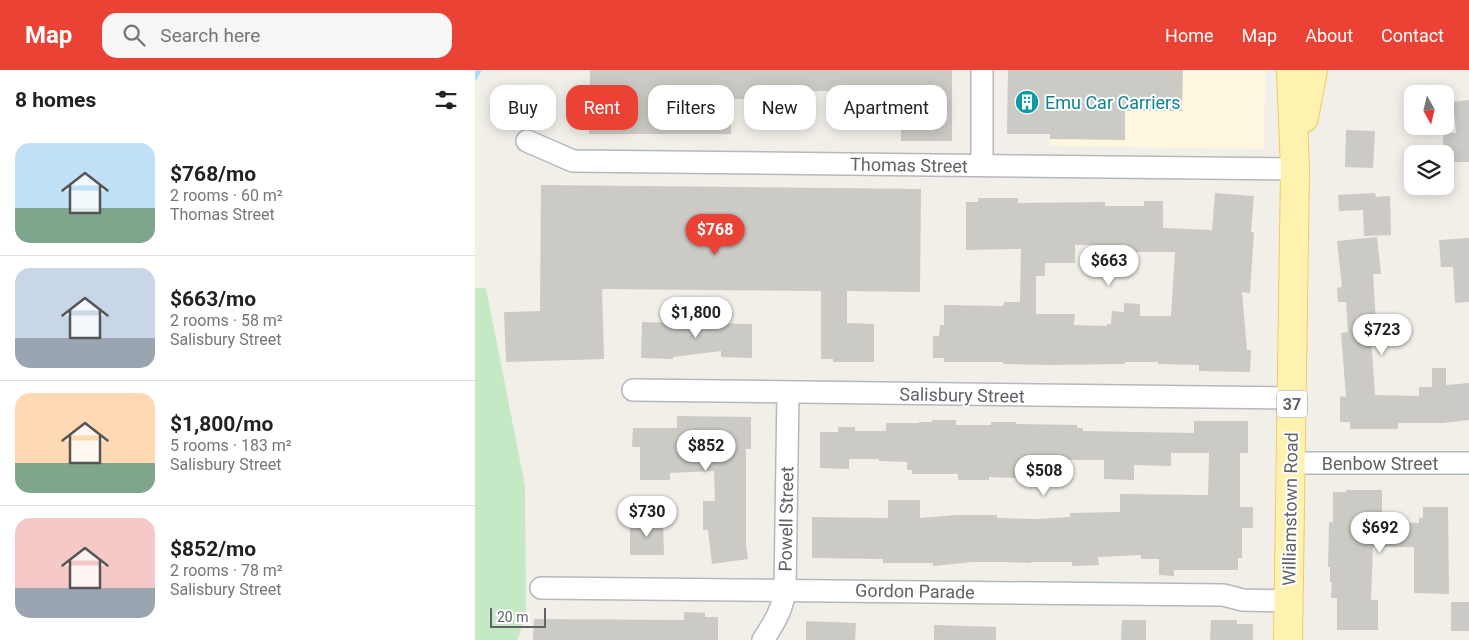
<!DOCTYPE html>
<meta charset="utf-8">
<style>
body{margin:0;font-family:Roboto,sans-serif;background:#f6f6f6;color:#222;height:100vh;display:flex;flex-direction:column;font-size:19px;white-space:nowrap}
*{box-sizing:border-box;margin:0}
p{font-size:16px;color:#767676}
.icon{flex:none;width:28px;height:28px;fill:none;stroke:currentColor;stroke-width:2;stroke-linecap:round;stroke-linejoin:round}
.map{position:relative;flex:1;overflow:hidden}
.details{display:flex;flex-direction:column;background:#fff;width:475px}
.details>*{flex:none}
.banner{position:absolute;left:15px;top:15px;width:475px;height:45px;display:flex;gap:10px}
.needle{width:32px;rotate:172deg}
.fabs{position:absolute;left:929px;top:15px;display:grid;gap:10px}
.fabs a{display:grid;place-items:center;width:50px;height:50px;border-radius:10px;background:#fff;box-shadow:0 2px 12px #0003;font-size:25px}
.scale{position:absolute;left:15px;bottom:12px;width:56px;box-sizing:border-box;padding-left:5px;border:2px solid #5f6368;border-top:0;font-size:14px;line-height:18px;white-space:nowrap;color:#5f6368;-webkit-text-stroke:4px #fff;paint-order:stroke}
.price{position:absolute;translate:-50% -42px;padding:0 11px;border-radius:18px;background:#fff;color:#222;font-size:16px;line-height:32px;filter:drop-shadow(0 1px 2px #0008)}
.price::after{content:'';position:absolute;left:50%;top:30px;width:15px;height:11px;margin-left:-8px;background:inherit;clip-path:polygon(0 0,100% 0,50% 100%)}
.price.selected{background:#ea4335;color:#fff}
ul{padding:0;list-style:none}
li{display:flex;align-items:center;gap:15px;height:125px;padding:0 15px}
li+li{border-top:1px solid #e0e0e0}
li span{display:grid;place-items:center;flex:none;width:140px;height:100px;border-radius:15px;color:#555}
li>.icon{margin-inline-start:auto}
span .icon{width:60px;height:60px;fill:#fffc;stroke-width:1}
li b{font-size:21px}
h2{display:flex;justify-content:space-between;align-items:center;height:60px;padding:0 15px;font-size:21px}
.pill{padding:0 18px;border-radius:15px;background:#fff;box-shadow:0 2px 12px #0003;font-size:18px;line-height:45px}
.pill.selected{background:#ea4335;color:#fff}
header{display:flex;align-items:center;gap:30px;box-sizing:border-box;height:70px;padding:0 25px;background:#ea4335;color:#fff}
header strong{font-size:24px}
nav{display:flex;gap:28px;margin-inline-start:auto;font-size:18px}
.search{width:350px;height:45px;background:#f6f6f6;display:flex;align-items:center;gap:12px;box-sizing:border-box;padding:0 18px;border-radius:15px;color:#767676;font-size:19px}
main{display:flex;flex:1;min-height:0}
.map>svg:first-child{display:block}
</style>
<header>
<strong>Map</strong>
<div class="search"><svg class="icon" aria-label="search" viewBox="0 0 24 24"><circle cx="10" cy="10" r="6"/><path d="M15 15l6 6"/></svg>Search here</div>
<nav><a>Home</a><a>Map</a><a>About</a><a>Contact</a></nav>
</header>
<main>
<section class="details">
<h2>8 homes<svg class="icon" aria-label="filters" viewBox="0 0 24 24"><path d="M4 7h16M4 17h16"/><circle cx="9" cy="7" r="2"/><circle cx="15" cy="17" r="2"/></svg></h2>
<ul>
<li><span style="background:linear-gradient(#bfe0f5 65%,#7fa58c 0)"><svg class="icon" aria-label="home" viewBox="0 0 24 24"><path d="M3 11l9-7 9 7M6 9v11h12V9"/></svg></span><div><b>$768/mo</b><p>2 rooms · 60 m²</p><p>Thomas Street</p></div></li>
<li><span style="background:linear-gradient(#c9d6e8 70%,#9aa5b1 0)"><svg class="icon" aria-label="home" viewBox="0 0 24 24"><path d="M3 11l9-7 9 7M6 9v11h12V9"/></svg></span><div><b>$663/mo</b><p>2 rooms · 58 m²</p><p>Salisbury Street</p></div></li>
<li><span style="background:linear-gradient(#ffd9b3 70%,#7fa58c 0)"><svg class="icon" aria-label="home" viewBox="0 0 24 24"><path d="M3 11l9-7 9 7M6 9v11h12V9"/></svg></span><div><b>$1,800/mo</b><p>5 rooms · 183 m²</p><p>Salisbury Street</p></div></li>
<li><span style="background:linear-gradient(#f6c9c9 70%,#9aa5b1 0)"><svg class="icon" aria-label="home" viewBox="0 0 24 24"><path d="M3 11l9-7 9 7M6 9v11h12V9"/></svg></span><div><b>$852/mo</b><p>2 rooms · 78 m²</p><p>Salisbury Street</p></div></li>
</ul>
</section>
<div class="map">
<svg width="994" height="570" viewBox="0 0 994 570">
<rect width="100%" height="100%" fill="#f1efe8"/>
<polygon fill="#fef7e0" points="576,0 790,0 789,79 575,76"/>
<polygon fill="#c5e8c5" points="0,218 11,218 50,416 51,546 42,570 0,570"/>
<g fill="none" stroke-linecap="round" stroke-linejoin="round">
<polyline stroke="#aadaff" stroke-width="5.5" points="0,7 4,0"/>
</g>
<g fill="#cccac5" fill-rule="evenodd">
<polygon points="115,0 477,0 477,71 426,71 426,21 314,21 314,29 256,29 256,64 114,64"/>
<polygon points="533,0 708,0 707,41 650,41 650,70 575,69 575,64 532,64"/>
<polygon points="994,30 994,92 970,92 970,84 968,84 968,62 981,63 978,32"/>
<polygon points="871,60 900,61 898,98 870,97"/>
<polygon points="66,115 446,119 445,222 372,221 372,253 399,254 399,292 358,292 358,289 346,289 346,221 127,219 129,289 31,292 29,242 65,241"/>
<path d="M 740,123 L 779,126 L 776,162 L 779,162 L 775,223 L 767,222 L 772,280 L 776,280 L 775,302 L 724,301 L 724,295 L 683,294 L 683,292 L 650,292 L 650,294 L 573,295 L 528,294 L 528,292 L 469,292 L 469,288 L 458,288 L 458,266 L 464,266 L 465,255 L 469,255 L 469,235 L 528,236 L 529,232 L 545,232 L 546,179 L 491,180 L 491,132 L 503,132 L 503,128 L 543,128 L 543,133 L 630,132 L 630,136 L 669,136 L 669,131 L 688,131 L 688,158 L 737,160 ZM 600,175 L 632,175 L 632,200 L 659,201 L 659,182 L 700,182 L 696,246 L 665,246 L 665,234 L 649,233 L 649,242 L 637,241 L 636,254 L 632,254 L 632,256 L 599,255 L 600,244 L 561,244 L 561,206 L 570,206 L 570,193 L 600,193 Z"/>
<polygon points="900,123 901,127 915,126 916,165 889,166 888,140 864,141 863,125"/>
<polygon points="902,167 906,204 898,204 901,252 895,252 900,325 944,326 944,317 957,317 957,298 971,298 971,315 994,313 994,350 968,353 923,353 923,359 875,359 875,352 865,352 865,326 871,327 866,263 873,262 871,232 863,232 862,218 867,217 862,171"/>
<polygon points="994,168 994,232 980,233 978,197 966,197 964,170"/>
<polygon points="230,246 230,253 277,254 277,288 246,287 246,281 198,287 198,289 166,288 167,252 202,253 202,249"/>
<polygon points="202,346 276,347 276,379 271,379 271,475 273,489 237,494 233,460 228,460 228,431 240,431 239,401 195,403 195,410 165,410 165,377 157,377 158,358 202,358"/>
<polygon points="457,350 481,350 481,355 516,355 516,352 541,352 541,354 602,355 602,358 608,358 608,361 719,363 719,351 773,351 773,383 765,383 765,437 778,437 778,458 767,458 767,488 763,488 763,500 699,500 699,506 684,505 684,489 666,489 666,485 623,487 624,495 597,496 597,492 556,492 556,493 531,492 497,492 458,496 458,493 408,493 408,489 337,488 337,447 413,448 413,430 445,430 445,448 481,445 522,445 522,448 562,449 595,447 595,443 645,442 645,424 733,425 734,383 696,383 696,396 659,395 659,410 629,409 629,390 586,390 585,411 546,411 546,408 514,407 514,410 483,410 483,404 437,404 437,400 432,400 432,392 404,391 404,389 374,389 374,399 345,398 345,362 363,362 363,357 380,357 380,361 411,361 411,353 444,353 444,352 457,352"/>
<polygon points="871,420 907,420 907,452 944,453 944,448 948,448 948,437 973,437 974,524 939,523 939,477 898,477 896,530 903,530 903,560 862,560 862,528 856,528 857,512 855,512 855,497 853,497 854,452 858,452 858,422 871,422"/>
<polygon points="188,451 189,485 155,485 155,452"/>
<rect x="976" y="532" width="18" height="29"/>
<polygon points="209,542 230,543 230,547 243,547 243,570 58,570 59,549 209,550"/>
<polygon points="647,550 671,550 671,570 646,570"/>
<polygon points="736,550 762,550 762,554 778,554 778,570 735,570"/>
<polygon points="331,551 381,553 380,570 331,570"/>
<polygon points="459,555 521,557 521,570 459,570"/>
</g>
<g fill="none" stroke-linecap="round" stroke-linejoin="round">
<g stroke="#b5b8bc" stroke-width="24">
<g id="minor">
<polyline points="52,71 98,91 820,99"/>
<polyline points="507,95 507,0"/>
<polyline points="158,320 817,328"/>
<polyline points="816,393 994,393"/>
<polyline points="66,518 748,525 768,530 814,531"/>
<path d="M 288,570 C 299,553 307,541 310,520 L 313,323"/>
</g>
</g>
<g stroke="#f2c960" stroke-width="30">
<g id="primary">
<polyline points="829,48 838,0"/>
<polyline points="813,570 820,99 816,0"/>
</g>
</g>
<use href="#minor" stroke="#fff" stroke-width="21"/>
<use href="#primary" stroke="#fff2af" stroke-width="28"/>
</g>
<defs>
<g id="building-disc" transform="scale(1.25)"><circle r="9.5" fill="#0f9aa8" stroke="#fff"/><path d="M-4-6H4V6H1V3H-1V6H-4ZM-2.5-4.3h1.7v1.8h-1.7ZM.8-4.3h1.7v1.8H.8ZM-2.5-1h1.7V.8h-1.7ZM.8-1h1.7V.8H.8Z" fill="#fff"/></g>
</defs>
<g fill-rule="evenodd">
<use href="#building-disc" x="552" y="32"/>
</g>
<g text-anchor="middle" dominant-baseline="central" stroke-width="4" stroke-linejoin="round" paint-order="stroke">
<rect fill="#fff" stroke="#8f9295" stroke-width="1" x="802" y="320.5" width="30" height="27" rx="4"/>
<g font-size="16" font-weight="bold" fill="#5f6368">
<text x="817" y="334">37</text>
</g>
<g font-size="18" fill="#0d838f" stroke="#fff" text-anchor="start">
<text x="570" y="32">Emu Car Carriers</text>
</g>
<g font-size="18" fill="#5f6368" stroke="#fff">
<text transform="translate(434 95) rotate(1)">Thomas Street</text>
<text transform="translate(487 325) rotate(1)">Salisbury Street</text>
<text x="905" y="393">Benbow Street</text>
<text transform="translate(815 439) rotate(-89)">Williamstown Road</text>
<text transform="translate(311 449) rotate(-89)">Powell Street</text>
<text transform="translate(440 521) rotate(1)">Gordon Parade</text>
</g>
</g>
</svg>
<div class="fabs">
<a><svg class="needle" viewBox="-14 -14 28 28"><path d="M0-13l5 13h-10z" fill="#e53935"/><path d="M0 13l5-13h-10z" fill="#767676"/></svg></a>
<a><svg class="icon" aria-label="layers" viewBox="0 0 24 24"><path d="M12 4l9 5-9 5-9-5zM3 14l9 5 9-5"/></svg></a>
</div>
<div class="scale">20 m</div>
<b class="price selected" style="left:240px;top:186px">$768</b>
<b class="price" style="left:634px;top:217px">$663</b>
<b class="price" style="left:221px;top:269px">$1,800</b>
<b class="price" style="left:907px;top:286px">$723</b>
<b class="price" style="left:231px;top:402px">$852</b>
<b class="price" style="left:569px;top:427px">$508</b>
<b class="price" style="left:172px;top:468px">$730</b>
<b class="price" style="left:905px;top:484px">$692</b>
<div class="banner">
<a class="pill">Buy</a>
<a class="pill selected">Rent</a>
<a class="pill">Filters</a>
<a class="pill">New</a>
<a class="pill">Apartment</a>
</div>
</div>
</main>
